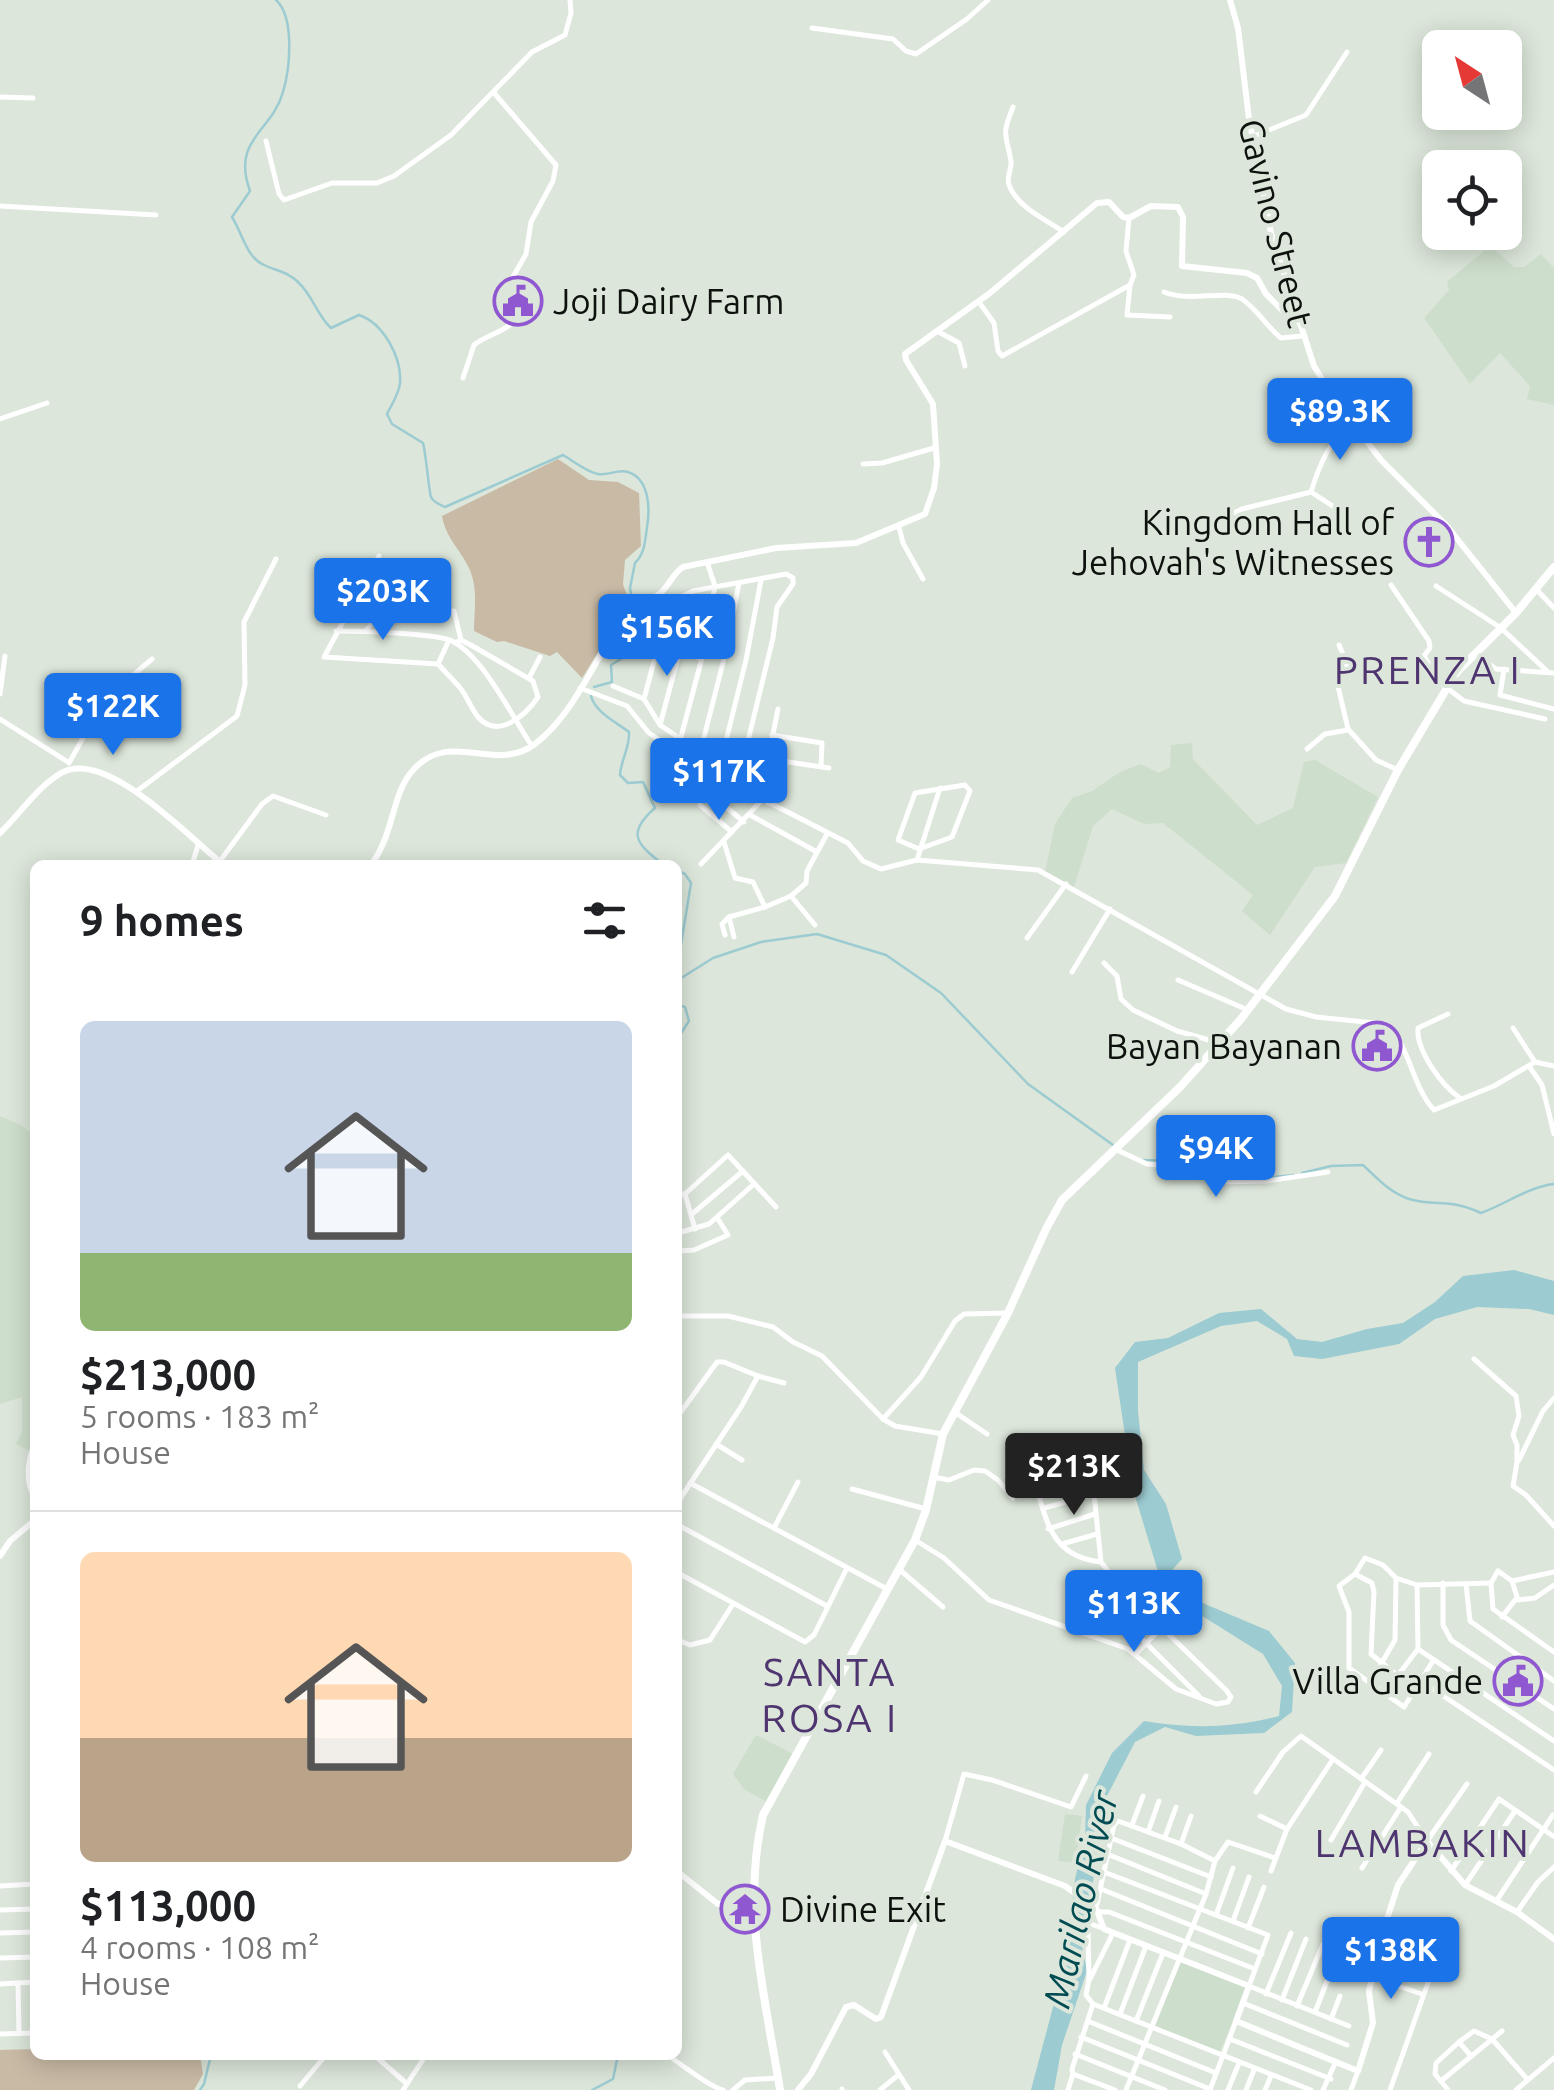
<!DOCTYPE html>
<meta charset="utf-8">
<style>
body{margin:0;font-family:Ubuntu,sans-serif;background:#f2f2f2;color:#202124;height:100vh;display:flex;flex-direction:column;font-size:38px;white-space:nowrap}
*{box-sizing:border-box;margin:0}
p{font-size:32px;color:#757577}
.icon{flex:none;width:55px;height:55px;fill:none;stroke:currentColor;stroke-width:2;stroke-linecap:round;stroke-linejoin:round}
.map{position:relative;flex:1;overflow:hidden}
.drawer{position:absolute;left:30px;top:860px;width:652px;height:1200px;display:flex;flex-direction:column;background:#fff;border-radius:15px;box-shadow:0 5px 25px #0003}
.drawer>*{flex:none}
.needle{width:65px;rotate:324deg}
.fabs{position:absolute;left:1422px;top:30px;display:grid;gap:20px}
.fabs a{display:grid;place-items:center;width:100px;height:100px;border-radius:15px;background:#fff;box-shadow:0 5px 25px #0003;font-size:50px}
.price{position:absolute;translate:-50% -85px;padding:0 22px;border-radius:10px;background:#1a73e8;color:#fff;font-size:32px;line-height:65px;filter:drop-shadow(0 2px 5px #0008)}
.price::after{content:'';position:absolute;left:50%;top:60px;width:30px;height:22px;margin-left:-15px;background:inherit;clip-path:polygon(0 0,100% 0,50% 100%)}
.price.current{background:#222;color:#fff}
ul{padding:0;list-style:none}
li{display:grid;align-content:center;gap:20px;height:530px;padding:0 50px}
li+li{border-top:2px solid #e0e0e0}
li span{display:grid;place-items:center;height:310px;border-radius:15px;color:#555}
li>.icon{margin-inline-start:auto}
span .icon{width:180px;height:180px;fill:#fffc;stroke-width:1}
li b{font-size:42px}
h2{display:flex;justify-content:space-between;align-items:center;height:120px;padding:0 50px;font-size:42px}
.map>svg:first-child{display:block}
</style>
<div class="map">
<svg width="1554" height="2090" viewBox="0 0 1554 2090">
<rect width="100%" height="100%" fill="#dce6da"/>
<g fill="#cedecc">
<polygon points="1490,246 1514,267 1524,267 1541,254 1554,268 1554,405 1527,399 1530,386 1500,353 1470,384 1424,318 1449,290 1447,282"/>
<polygon points="1192,743 1193,759 1257,825 1293,808 1304,762 1315,760 1378,797 1346,863 1315,867 1270,935 1242,911 1253,895 1163,823 1144,824 1112,809 1093,826 1074,887 1045,872 1055,824 1072,798 1092,791 1120,772 1141,764 1159,773 1170,767 1171,745"/>
<polygon points="0,1116 21,1125 35,1137 35,1201 30,1204 35,1213 35,1454 16,1444 22,1432 22,1397 0,1404"/>
<polygon points="756,1735 795,1755 767,1802 744,1789 733,1774"/>
<polygon points="1065,1814 1082,1816 1076,1863 1058,1861"/>
<polygon points="1181,1961 1247,1988 1219,2053 1155,2026"/>
</g>
<g fill="#c9baa5">
<path d="M 558,459 L 589,480 L 618,482 L 639,493 L 641,546 L 625,560 L 623,584 L 629,602 L 582,678 L 557,652 L 550,656 L 504,641 L 497,642 L 474,631 C 474,608 479,588 468,566 C 459,548 446,538 442,516 Z"/>
<polygon points="35,2049 35,2055 200,2055 203,2074 194,2090 0,2090 0,2050"/>
</g>
<path fill="#9ccbd1" d="M 1514,1270 L 1554,1281 L 1554,1315 L 1529,1309 L 1477,1307 L 1435,1319 L 1399,1344 L 1322,1359 L 1294,1356 L 1287,1339 L 1257,1321 L 1221,1326 L 1138,1362 L 1138,1411 L 1144,1470 L 1166,1504 L 1182,1559 L 1173,1569 L 1186,1596 L 1269,1631 L 1295,1663 L 1292,1712 L 1264,1733 L 1196,1736 L 1165,1727 L 1135,1742 L 1095,1819 L 1095,1869 L 1089,1908 L 1080,1937 L 1087,1971 L 1062,2045 L 1054,2090 L 1031,2090 L 1066,1958 L 1075,1879 L 1085,1839 L 1086,1805 L 1112,1753 L 1144,1721 C 1190,1729 1233,1728 1279,1716 L 1282,1686 L 1263,1654 L 1183,1604 L 1159,1575 L 1133,1489 L 1115,1368 L 1135,1342 L 1168,1338 L 1219,1313 L 1261,1309 L 1297,1339 L 1322,1342 L 1367,1329 L 1403,1323 L 1435,1302 L 1463,1276 Z"/>
<g fill="none" stroke-linecap="round" stroke-linejoin="round">
<g stroke="#9ccbd1" stroke-width="2.5">
<path d="M 276,0 C 295,17 290,69 283,92 C 272,132 231,139 250,191 L 232,217 C 241,231 247,257 262,264 C 275,271 287,271 298,282 C 313,296 317,315 331,328 L 359,315 C 383,323 402,357 400,383 C 399,394 392,404 387,414 L 392,424 L 423,443 C 426,454 429,492 431,497 C 434,503 439,504 445,507 L 563,455 C 573,461 587,472 598,474 C 607,476 618,469 628,472 C 650,479 650,510 647,527 C 645,541 645,553 635,563 L 630,588 L 632,599"/>
<polyline points="594,687 612,682 611,665 629,654 627,626 631,613"/>
<path d="M 591,696 C 595,712 616,722 629,732 C 630,748 621,759 620,775 L 628,783 L 643,782 L 655,808 C 626,833 636,844 664,865"/>
<polyline points="678,871 685,874 691,883 678,963"/>
<polyline points="678,980 713,958 761,942 817,934 886,955 941,993 1028,1084 1113,1145"/>
<polyline points="678,1005 685,1007 689,1021 678,1038"/>
<polyline points="678,1066 680,1075 678,1078"/>
<polyline points="1142,1160 1177,1161 1225,1179"/>
<path d="M 1302,1173 L 1331,1166 L 1363,1165 C 1377,1178 1390,1193 1409,1199 C 1437,1207 1449,1198 1481,1213 C 1506,1204 1528,1187 1554,1184"/>
<polyline points="1262,1178 1294,1175"/>
<polyline points="200,2090 204,2084 211,2055"/>
<polyline points="592,2090 613,2079 618,2055"/>
</g>
<g stroke="#fff" stroke-width="5">
<polyline points="812,28 893,39 906,51 916,54 967,19 988,0"/>
<polyline points="0,97 33,98"/>
<path d="M 1013,107 C 1001,137 1006,132 1011,161 C 1012,170 1006,176 1009,185 C 1017,207 1046,220 1064,232"/>
<polyline points="1252,137 1306,115 1347,52"/>
<polyline points="266,141 279,194 284,200 332,183 377,183 394,176 451,135 532,52 565,35 571,13 570,0"/>
<polyline points="0,206 156,215"/>
<polyline points="1130,285 1127,315 1170,317"/>
<path d="M 1164,292 C 1190,303 1224,289 1242,299 C 1257,309 1267,327 1281,338 L 1303,336"/>
<polyline points="979,302 994,323 998,351 1002,356 1130,285 1134,275 1126,251 1129,218"/>
<polyline points="937,331 959,343 965,366"/>
<path d="M 463,378 L 474,345 C 490,331 522,331 519,302 C 517,293 513,286 513,277 L 526,254 L 531,222 L 553,181 L 556,165 L 495,94"/>
<polyline points="0,419 47,403"/>
<polyline points="863,464 882,463 934,448"/>
<path d="M 1311,492 C 1320,463 1329,442 1352,422"/>
<polyline points="1216,522 1242,509 1311,492 1342,512"/>
<polyline points="899,527 903,543 923,579"/>
<polyline points="379,556 324,657 438,664"/>
<polyline points="1391,585 1429,641 1430,648 1424,656 1439,682 1464,701 1545,719"/>
<polyline points="1436,586 1501,628 1548,672"/>
<polyline points="1536,589 1554,608"/>
<polyline points="674,606 711,612"/>
<polyline points="651,624 707,635"/>
<path d="M 336,631 C 358,631 435,633 452,641 C 484,657 512,717 532,746"/>
<polyline points="366,631 384,607 454,611 461,640"/>
<path d="M 449,640 L 438,664 C 445,672 454,680 461,689 C 467,697 471,708 478,717 C 498,740 526,715 538,697 L 533,681 L 469,644 L 461,640 L 455,643"/>
<polyline points="1339,645 1347,664 1337,682 1348,729 1376,760 1398,770"/>
<polyline points="632,646 702,658"/>
<polyline points="1474,653 1496,669 1554,673"/>
<polyline points="1504,669 1500,695 1554,709"/>
<polyline points="530,676 540,657"/>
<polyline points="613,686 644,699 660,725 691,746 739,756 745,753 773,638 777,607 793,584 793,578 786,574 693,591 683,596 658,625"/>
<polyline points="580,688 627,706 649,733 691,761 693,765 687,774 744,822"/>
<polyline points="0,694 5,656"/>
<polyline points="644,699 657,650"/>
<polyline points="778,709 768,759 829,768"/>
<polyline points="0,719 68,762"/>
<polyline points="660,725 679,654"/>
<polyline points="772,735 822,743 821,766"/>
<polyline points="701,749 726,651 739,583"/>
<polyline points="1307,749 1325,734 1348,730"/>
<polyline points="677,752 702,658 715,586 707,562"/>
<polyline points="723,753 746,660 761,580"/>
<polyline points="69,763 105,699 152,659"/>
<polyline points="672,781 678,782 686,775"/>
<path d="M 727,781 L 848,843 L 863,861 L 881,869 L 917,860 L 1038,870 L 1286,1009 L 1316,1017 L 1385,1024 C 1411,1046 1411,1085 1434,1110 L 1494,1086 L 1535,1062 L 1554,1066"/>
<polygon points="965,785 970,791 952,837 919,849 898,840 915,793"/>
<polyline points="137,791 237,716 245,685 244,622 276,559"/>
<polyline points="768,803 783,778 786,762"/>
<polyline points="700,805 732,832"/>
<polyline points="750,815 817,852"/>
<polyline points="724,842 735,878 753,882 765,907 791,896"/>
<polyline points="917,860 940,788"/>
<polyline points="220,861 262,804 273,796 326,815"/>
<polyline points="701,864 762,800"/>
<polyline points="192,865 198,845"/>
<polyline points="815,925 791,896 806,883 807,871 827,834"/>
<polyline points="725,935 722,924 729,917"/>
<polyline points="734,937 729,917 765,907"/>
<polyline points="1027,938 1066,884"/>
<polyline points="1104,963 1117,976 1121,999 1133,1010 1177,1031 1220,1043"/>
<polyline points="1072,972 1110,909"/>
<polyline points="1178,980 1248,1010"/>
<path d="M 1448,1014 L 1418,1028 C 1416,1050 1441,1085 1460,1098"/>
<polyline points="1513,1028 1535,1062"/>
<polyline points="1529,1066 1542,1085 1554,1134"/>
<polyline points="1115,1149 1147,1164 1172,1166 1216,1182 1266,1181 1328,1172"/>
<polyline points="678,1194 685,1194 728,1155 776,1207"/>
<polyline points="685,1194 695,1229"/>
<polyline points="692,1214 743,1171"/>
<polyline points="678,1233 709,1224 754,1184"/>
<polyline points="679,1251 694,1250 728,1235 718,1219"/>
<polyline points="678,1316 728,1316 773,1327 793,1342 822,1356 883,1419 895,1426 943,1434"/>
<polyline points="1474,1359 1516,1396 1519,1416 1513,1435 1517,1445 1517,1462 1513,1486 1526,1495 1554,1526"/>
<polyline points="956,1413 987,1434"/>
<polyline points="678,1416 717,1362 724,1362 758,1376"/>
<polyline points="883,1419 921,1377 955,1321 964,1314 1007,1313"/>
<path d="M 35,1442 C 28,1459 24,1482 35,1498"/>
<polyline points="716,1444 742,1460"/>
<polyline points="1519,1460 1543,1411 1554,1398"/>
<polyline points="933,1477 949,1480 974,1470 985,1471 998,1480 1013,1498"/>
<polyline points="690,1483 887,1589"/>
<polyline points="852,1489 926,1509"/>
<polyline points="1038,1490 1088,1475"/>
<polyline points="678,1502 741,1407 758,1376 784,1383"/>
<polyline points="1044,1508 1094,1494"/>
<polyline points="678,1525 827,1606"/>
<polyline points="774,1528 798,1482"/>
<polyline points="1048,1529 1095,1514"/>
<path d="M 915,1540 L 944,1558 L 989,1600 L 1128,1649 L 1176,1689 L 1216,1704 L 1228,1702 L 1231,1697 L 1226,1690 L 1122,1589 L 1101,1562 C 1046,1556 1047,1514 1031,1473 L 1082,1457 L 1094,1494 L 1101,1562"/>
<polyline points="1062,1544 1097,1534"/>
<polyline points="900,1570 943,1607"/>
<polyline points="1554,1572 1512,1581 1498,1571 1491,1583 1493,1609 1554,1652"/>
<polyline points="678,1573 805,1642 814,1635 847,1568"/>
<polyline points="1355,1574 1372,1583 1374,1592 1371,1654 1397,1675"/>
<polyline points="1108,1575 1092,1589 1199,1696"/>
<polyline points="1396,1578 1417,1585 1491,1583"/>
<polyline points="1512,1581 1518,1600 1535,1598 1554,1585"/>
<polyline points="1443,1583 1443,1625 1451,1640 1554,1709"/>
<polyline points="1466,1584 1470,1621 1554,1681"/>
<polyline points="1417,1585 1418,1649 1554,1741"/>
<polyline points="1502,1617 1515,1600"/>
<polyline points="678,1640 690,1645 710,1640 733,1604"/>
<polyline points="1137,1653 1161,1628"/>
<polyline points="1381,1664 1395,1640 1396,1578 1383,1565 1365,1558 1355,1574 1339,1586 1349,1612 1349,1668 1404,1707 1433,1661"/>
<polyline points="1421,1681 1554,1770"/>
<polyline points="1385,1692 1418,1649"/>
<polyline points="1361,1779 1381,1750"/>
<polyline points="1256,1792 1283,1752 1301,1736 1408,1812 1427,1841 1467,1784"/>
<polyline points="1397,1803 1429,1754"/>
<polyline points="1260,1816 1287,1829"/>
<polyline points="1132,1825 1143,1796"/>
<polyline points="1148,1832 1159,1801"/>
<polyline points="1165,1837 1176,1807"/>
<polyline points="1111,1838 1211,1877"/>
<polyline points="1331,1840 1365,1782"/>
<polyline points="945,1841 964,1774 992,1780 1071,1807 1086,1776"/>
<polyline points="1181,1844 1191,1816"/>
<polyline points="1107,1854 1206,1894"/>
<polyline points="1215,1861 1228,1842 1275,1858"/>
<polyline points="1362,1868 1401,1807"/>
<polyline points="1271,1871 1287,1829 1333,1759"/>
<polyline points="1451,1871 1499,1799 1553,1836"/>
<polyline points="1104,1872 1268,1935 1249,1986 1349,2026"/>
<polyline points="1465,1885 1515,1811"/>
<polyline points="0,1886 35,1884"/>
<polyline points="1101,1889 1262,1954"/>
<polyline points="1497,1900 1553,1815"/>
<polyline points="1097,1904 1114,1825 1118,1821 1181,1844 1215,1861 1206,1894 1126,2090"/>
<polyline points="0,1910 35,1909"/>
<polyline points="1099,1912 1109,1912 1255,1969"/>
<polyline points="1517,1912 1538,1882 1554,1867"/>
<polyline points="1216,1915 1233,1868"/>
<polyline points="1365,1919 1385,1926"/>
<polyline points="1233,1921 1249,1877"/>
<polyline points="1102,1928 1091,1924 1088,1929 1089,1979 1086,1995 1093,2004 1311,2090"/>
<polyline points="1248,1928 1264,1887"/>
<polyline points="1384,1928 1415,1939"/>
<polyline points="0,1933 35,1932"/>
<polyline points="1379,1952 1409,1962"/>
<polyline points="0,1958 35,1957"/>
<polyline points="1371,1977 1422,1994"/>
<polyline points="1090,1979 1113,1933"/>
<polyline points="18,1983 19,2034"/>
<polyline points="0,1984 35,1982"/>
<polyline points="1266,1994 1291,1933"/>
<polyline points="1282,2000 1306,1939"/>
<polyline points="1243,2003 1347,2045"/>
<polyline points="1093,2004 1072,2069 1073,2074 1115,2090"/>
<polyline points="1297,2006 1323,1944"/>
<polyline points="1104,2008 1130,1940"/>
<polyline points="1315,2012 1339,1951"/>
<polyline points="1120,2014 1146,1946"/>
<polyline points="1331,2019 1340,1996"/>
<polyline points="1136,2021 1163,1953"/>
<polyline points="1090,2022 1216,2073"/>
<polyline points="0,2034 35,2033"/>
<polyline points="1081,2037 1210,2089"/>
<polyline points="1230,2039 1331,2079"/>
<polyline points="1459,2042 1474,2031 1492,2039 1528,2080"/>
<polyline points="885,2052 909,2090"/>
<polyline points="1075,2054 1165,2090"/>
<polyline points="374,2055 406,2083"/>
<path d="M 667,2055 C 683,2065 708,2086 723,2090"/>
<polyline points="1441,2081 1502,2031"/>
<polyline points="300,2086 326,2055"/>
<polyline points="403,2090 426,2055"/>
<polyline points="733,2090 745,2080 778,2078"/>
<polyline points="842,2090 842,2089"/>
<polyline points="880,2090 897,2076"/>
<polyline points="1068,2090 1073,2074"/>
<polyline points="1210,2090 1236,2021"/>
<polyline points="1228,2090 1239,2063"/>
<polyline points="1246,2090 1254,2070"/>
<polyline points="1265,2090 1271,2076"/>
<polyline points="1323,2090 1336,2061"/>
<polyline points="1351,2090 1358,2071"/>
<polyline points="1390,2090 1445,1935"/>
<polyline points="1448,2090 1435,2074 1436,2063 1459,2042 1471,2056"/>
<polyline points="1516,2090 1554,2058"/>
</g>
<g stroke="#fff" stroke-width="6">
<polyline points="1230,0 1238,28 1249,119 1271,233 1314,366 1333,397 1381,460 1447,526 1516,613"/>
<path d="M 0,833 C 21,813 35,789 61,773 C 106,747 189,838 224,865"/>
<path d="M 371,865 C 395,833 391,793 414,769 C 451,729 495,774 535,744 C 569,718 588,675 610,639 C 616,629 621,615 630,607 C 638,600 650,601 658,595 C 669,587 672,574 683,567 L 776,548 L 856,543 L 925,514 L 934,488 L 937,464 L 933,404 L 906,360 L 905,354 L 990,293 L 1097,203 L 1109,202 L 1123,217 L 1129,218 L 1151,206 L 1178,207 L 1183,217 L 1182,266 L 1247,273 L 1257,278 L 1266,294 L 1287,315 L 1299,322"/>
<polyline points="0,1556 10,1541 35,1520"/>
<polyline points="678,1872 718,1904 752,1904"/>
<polyline points="798,2090 811,2074 846,2007 854,2005 876,2019 881,2017 945,1841 1065,1886 1096,1908 1104,1929 1249,1986 1236,2021 1358,2071 1373,2023 1369,1991 1384,1928 1398,1885 1427,1841 1465,1885 1517,1912 1554,1939"/>
</g>
<path stroke="#fff" stroke-width="8" d="M 780,2090 C 765,1995 741,1911 763,1815 L 915,1540 L 926,1510 L 943,1434 L 1008,1313 L 1046,1229 L 1062,1200 L 1180,1087 L 1241,1019 L 1335,896 L 1398,770 L 1456,673 L 1516,613 L 1554,567"/>
</g>
<defs>
<g id="civic-ring" transform="scale(2.5)"><circle r="9.5" fill="#dce6da" stroke="#8f58d0" stroke-width="1.5"/><path d="M-.6-6.5H3V-4.5H.6V-3L4-1V1h2V6H-6V1h2V-1L-.6-3ZM-1.2 2.5V6h2.4V2.5Z" fill="#8f58d0"/></g>
<g id="church-ring" transform="scale(2.5)"><circle r="9.5" fill="#dce6da" stroke="#8f58d0" stroke-width="1.5"/><path d="M-1.2-6h2.4v3.5h3.3v2.4h-3.3V6h-2.4V-.1h-3.3v-2.4h3.3Z" fill="#8f58d0"/></g>
<g id="temple-ring" transform="scale(2.5)"><circle r="9.5" fill="#dce6da" stroke="#8f58d0" stroke-width="1.5"/><path d="M0-6L5-2H3V0L6.5 2.5H4V6H1.5V3h-3V6H-4V2.5H-6.5L-3 0V-2H-5Z" fill="#8f58d0"/></g>
</defs>
<g fill-rule="evenodd">
<use href="#civic-ring" x="518" y="301"/>
<use href="#church-ring" x="1429" y="542"/>
<use href="#civic-ring" x="1377" y="1046"/>
<use href="#civic-ring" x="1518" y="1681"/>
<use href="#temple-ring" x="745" y="1909"/>
</g>
<g text-anchor="middle" dominant-baseline="central" stroke-width="8" stroke-linejoin="round" paint-order="stroke">
<g font-size="35" fill="#0e120e" stroke="#dce6da">
<text transform="translate(1276 223) rotate(76)">Gavino Street</text>
</g>
<g font-size="35" fill="#0e120e" stroke="#dce6da" text-anchor="end">
<text x="553" y="301" text-anchor="start">Joji Dairy Farm</text>
<text x="1394" y="522">Kingdom Hall of<tspan x="1394" dy="40">Jehovah's Witnesses</tspan></text>
<text x="1342" y="1046">Bayan Bayanan</text>
<text x="1483" y="1681">Villa Grande</text>
<text x="780" y="1909" text-anchor="start">Divine Exit</text>
</g>
<g font-size="38" font-style="italic" fill="#014b52" stroke="#dce6da">
<text transform="translate(1080 1899) rotate(-77)">Marilao River</text>
</g>
<g font-size="40" letter-spacing="2.5" fill="#4f3570" stroke="#dce6da">
<text x="1428" y="669">PRENZA I</text>
<text x="830" y="1671">SANTA<tspan x="830" dy="46">ROSA I</tspan></text>
<text x="1423" y="1842">LAMBAKIN</text>
</g>
</g>
</svg>
<div class="fabs">
<a><svg class="needle" viewBox="-14 -14 28 28"><path d="M0-13l5 13h-10z" fill="#e53935"/><path d="M0 13l5-13h-10z" fill="#757577"/></svg></a>
<a><svg class="icon" aria-label="locate" viewBox="0 0 24 24"><circle cx="12" cy="12" r="6"/><path d="M12 2v4M12 18v4M2 12h4M18 12h4"/></svg></a>
</div>
<b class="price" style="left:1340px;top:463px">$89.3K</b>
<b class="price" style="left:383px;top:643px">$203K</b>
<b class="price" style="left:667px;top:679px">$156K</b>
<b class="price" style="left:113px;top:758px">$122K</b>
<b class="price" style="left:719px;top:823px">$117K</b>
<b class="price" style="left:1216px;top:1200px">$94K</b>
<b class="price current" style="left:1074px;top:1518px">$213K</b>
<b class="price" style="left:1134px;top:1655px">$113K</b>
<b class="price" style="left:1391px;top:2002px">$138K</b>
<section class="drawer">
<h2>9 homes<svg class="icon" aria-label="filters" viewBox="0 0 24 24"><path d="M4 7h16M4 17h16"/><circle cx="9" cy="7" r="2"/><circle cx="15" cy="17" r="2"/></svg></h2>
<ul>
<li><span style="background:linear-gradient(#c9d6e8 75%,#8fb573 0)"><svg class="icon" aria-label="home" viewBox="0 0 24 24"><path d="M3 11l9-7 9 7M6 9v11h12V9"/></svg></span><div><b>$213,000</b><p>5 rooms · 183 m²</p><p>House</p></div></li>
<li><span style="background:linear-gradient(#ffd9b3 60%,#b9a48a 0)"><svg class="icon" aria-label="home" viewBox="0 0 24 24"><path d="M3 11l9-7 9 7M6 9v11h12V9"/></svg></span><div><b>$113,000</b><p>4 rooms · 108 m²</p><p>House</p></div></li>
</ul>
</section>
</div>
